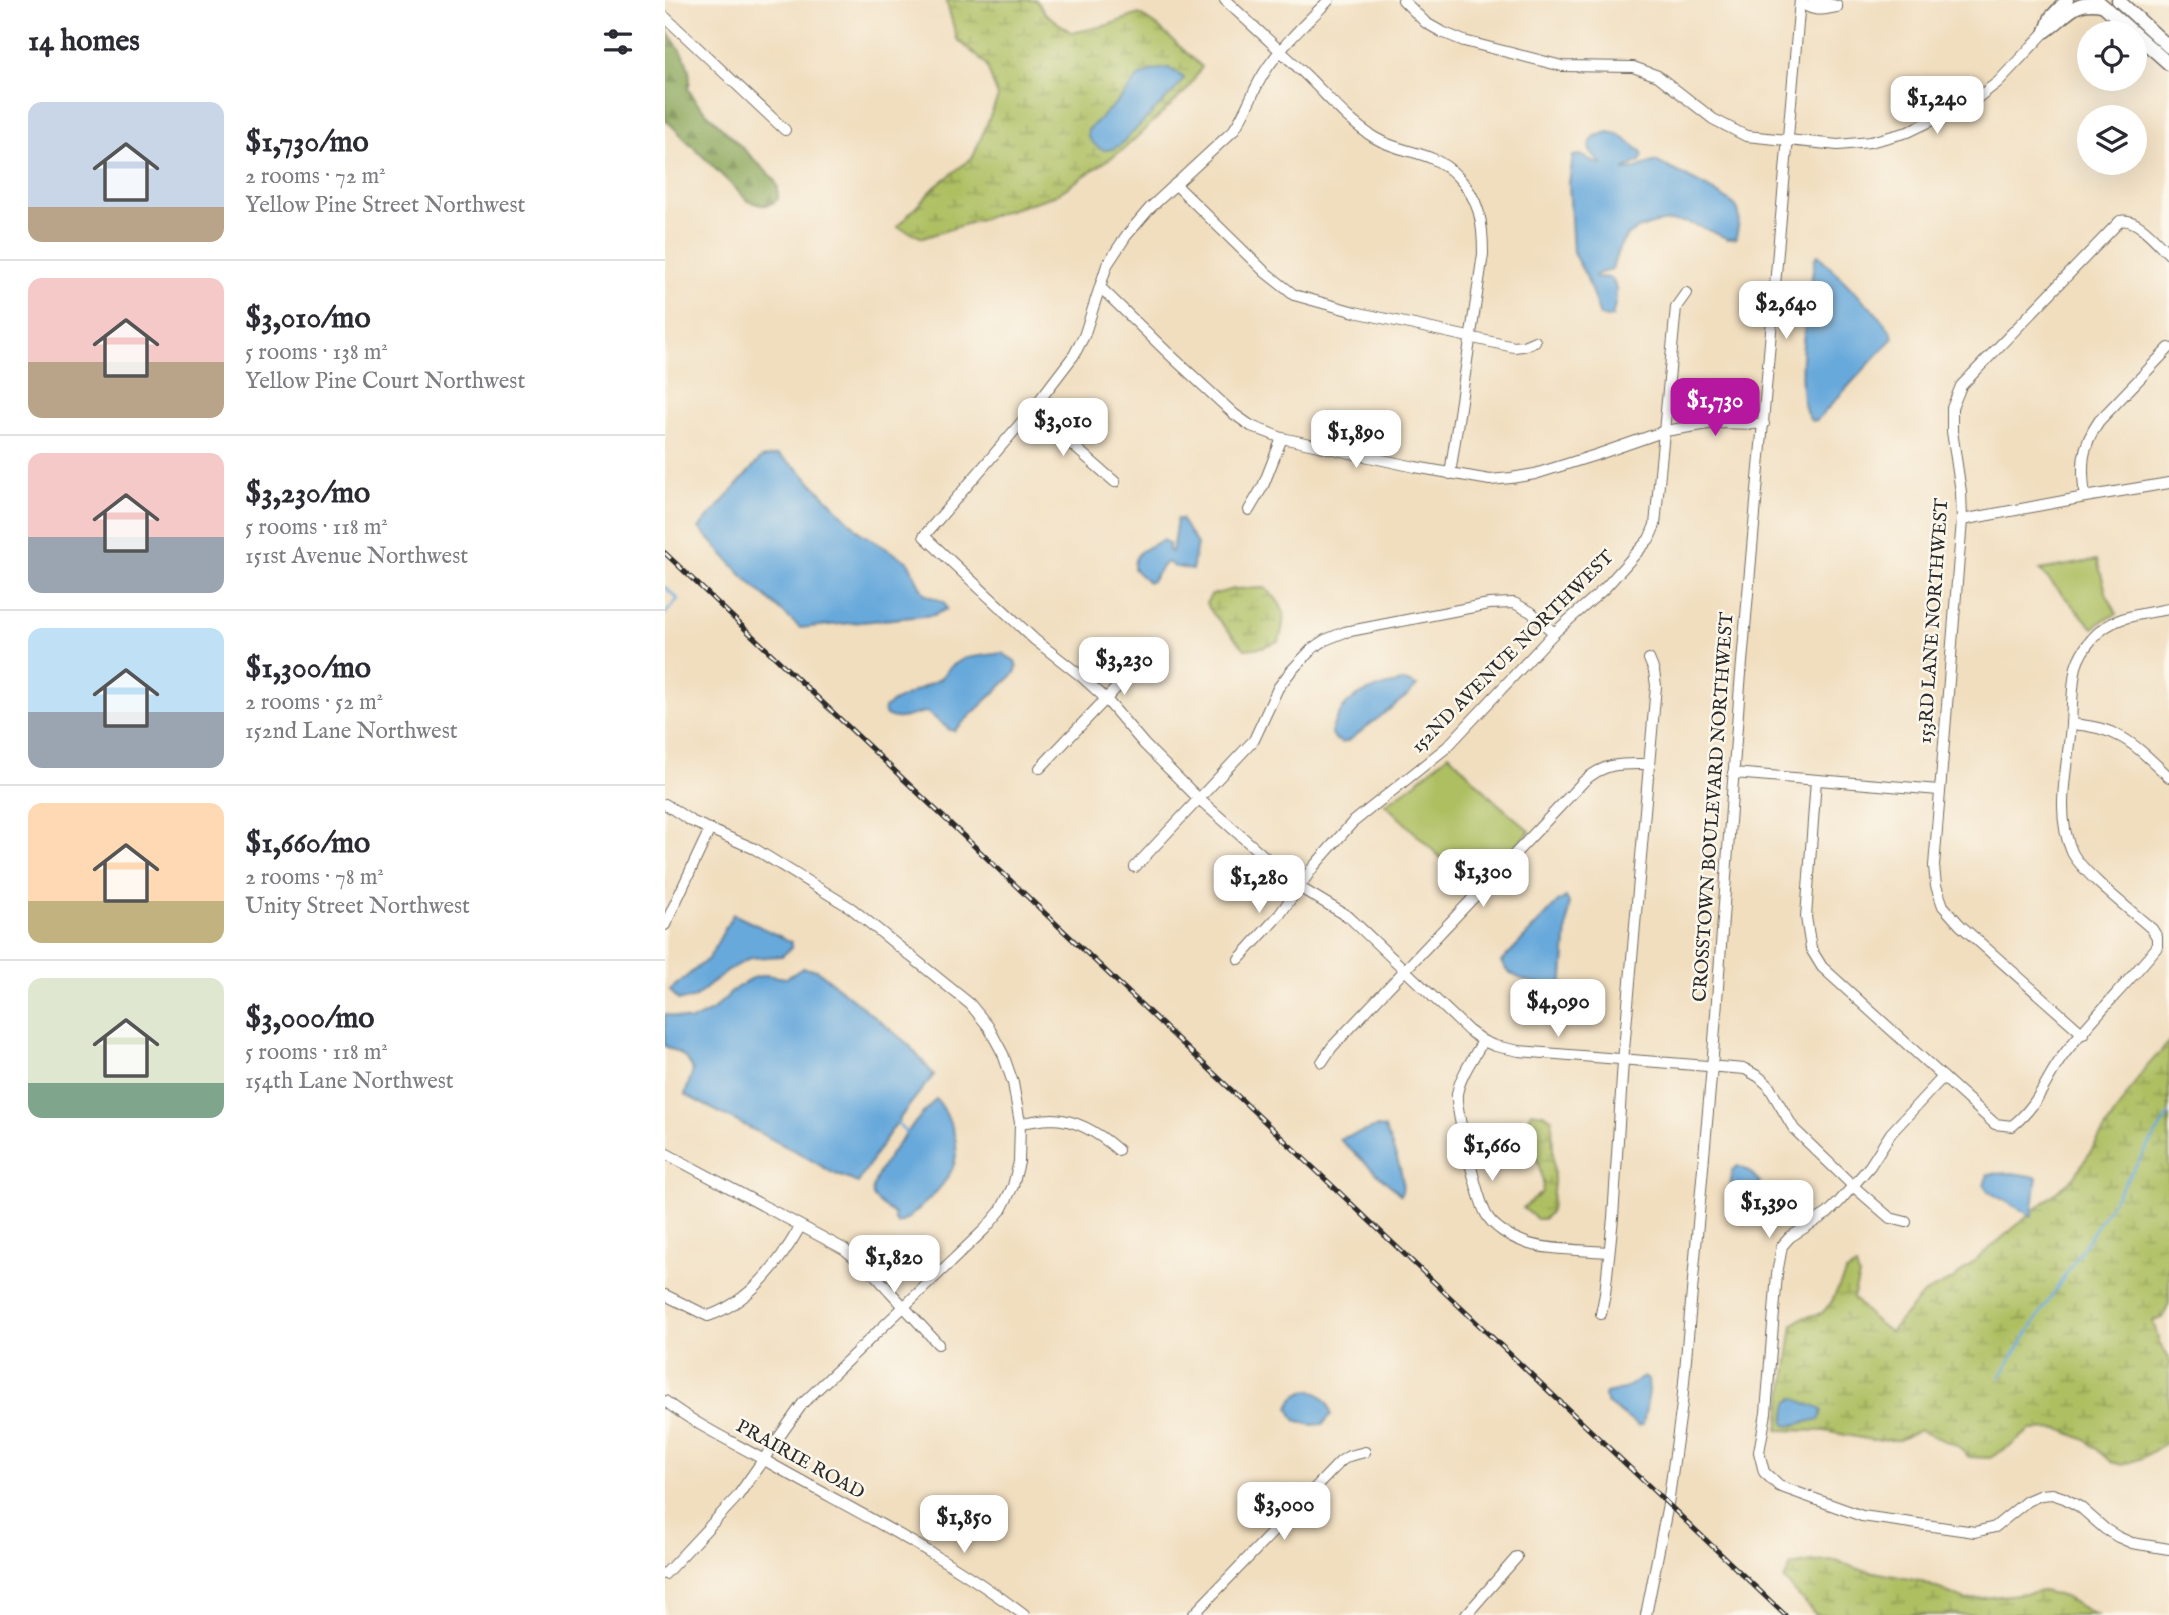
<!DOCTYPE html>
<meta charset="utf-8">
<style>
body{margin:0;font-family:"IM FELL English",serif;background:#f2f2f3;color:#2b2b33;height:100vh;display:flex;flex-direction:column;font-size:26px;white-space:nowrap}
*{box-sizing:border-box;margin:0}
p{font-size:23px;color:#7c7c81}
.icon{flex:none;width:38px;height:38px;fill:none;stroke:currentColor;stroke-width:2;stroke-linecap:round;stroke-linejoin:round}
.map{position:relative;flex:1;overflow:hidden}
.sheet{display:flex;flex-direction:column;background:#fff;width:665px}
.sheet>*{flex:none}
.controls{position:absolute;left:1412px;top:21px;display:grid;gap:14px}
.controls a{display:grid;place-items:center;width:70px;height:70px;border-radius:50%;background:#fff;box-shadow:0 7px 28px #0002;font-size:35px}
.price{position:absolute;translate:-50% -60px;padding:0 16px;border-radius:14px;background:#fff;color:#222;font-size:23px;line-height:46px;filter:drop-shadow(0 2px 4px #0008)}
.price::after{content:'';position:absolute;left:50%;top:42px;width:21px;height:16px;margin-left:-10px;background:inherit;clip-path:polygon(0 0,100% 0,50% 100%)}
.price.current{background:#b5179e;color:#fff}
ul{padding:0;list-style:none}
li{display:flex;align-items:center;gap:21px;height:175px;padding:0 28px}
li+li{border-top:2px solid #e1e1e2}
li span{display:grid;place-items:center;flex:none;width:196px;height:140px;border-radius:14px;color:#555}
li>.icon{margin-inline-start:auto}
span .icon{width:84px;height:84px;fill:#fffc;stroke-width:1}
li b{font-size:30px}
h2{display:flex;justify-content:space-between;align-items:center;height:84px;padding:0 28px;font-size:30px}
main{display:flex;flex:1;min-height:0}
.map>svg:first-child{display:block}
</style>
<main>
<section class="sheet">
<h2>14 homes<svg class="icon" aria-label="filters" viewBox="0 0 24 24"><path d="M4 7h16M4 17h16"/><circle cx="9" cy="7" r="2"/><circle cx="15" cy="17" r="2"/></svg></h2>
<ul>
<li><span style="background:linear-gradient(#c9d6e8 75%,#b9a48a 0)"><svg class="icon" aria-label="home" viewBox="0 0 24 24"><path d="M3 11l9-7 9 7M6 9v11h12V9"/></svg></span><div><b>$1,730/mo</b><p>2 rooms · 72 m²</p><p>Yellow Pine Street Northwest</p></div></li>
<li><span style="background:linear-gradient(#f6c9c9 60%,#b9a48a 0)"><svg class="icon" aria-label="home" viewBox="0 0 24 24"><path d="M3 11l9-7 9 7M6 9v11h12V9"/></svg></span><div><b>$3,010/mo</b><p>5 rooms · 138 m²</p><p>Yellow Pine Court Northwest</p></div></li>
<li><span style="background:linear-gradient(#f6c9c9 60%,#9aa5b1 0)"><svg class="icon" aria-label="home" viewBox="0 0 24 24"><path d="M3 11l9-7 9 7M6 9v11h12V9"/></svg></span><div><b>$3,230/mo</b><p>5 rooms · 118 m²</p><p>151st Avenue Northwest</p></div></li>
<li><span style="background:linear-gradient(#bfe0f5 60%,#9aa5b1 0)"><svg class="icon" aria-label="home" viewBox="0 0 24 24"><path d="M3 11l9-7 9 7M6 9v11h12V9"/></svg></span><div><b>$1,300/mo</b><p>2 rooms · 52 m²</p><p>152nd Lane Northwest</p></div></li>
<li><span style="background:linear-gradient(#ffd9b3 70%,#c2b280 0)"><svg class="icon" aria-label="home" viewBox="0 0 24 24"><path d="M3 11l9-7 9 7M6 9v11h12V9"/></svg></span><div><b>$1,660/mo</b><p>2 rooms · 78 m²</p><p>Unity Street Northwest</p></div></li>
<li><span style="background:linear-gradient(#dfe7d0 75%,#7fa58c 0)"><svg class="icon" aria-label="home" viewBox="0 0 24 24"><path d="M3 11l9-7 9 7M6 9v11h12V9"/></svg></span><div><b>$3,000/mo</b><p>5 rooms · 118 m²</p><p>154th Lane Northwest</p></div></li>
</ul>
</section>
<div class="map">
<svg width="1504" height="1615" viewBox="0 0 1504 1615">
<defs>
<pattern id="forest-firs" width="22" height="20" patternUnits="userSpaceOnUse" patternTransform="scale(1.75)"><rect width="22" height="20" fill="#8aa658"/><path d="M5 1l3.5 6h-7zM16 11l3.5 6h-7z" fill="#718749"/></pattern>
<pattern id="wetland-marsh" width="20" height="14" patternUnits="userSpaceOnUse" patternTransform="scale(1.75)"><rect width="20" height="14" fill="#aebf62"/><path d="M1 5h8M5 5V1M11 12h8M15 12V8" fill="none" stroke="#8e9b51"/></pattern>
</defs>
<rect width="100%" height="100%" fill="#fbf7ec"/>
<filter id="ink" filterUnits="userSpaceOnUse"><feTurbulence type="fractalNoise" baseFrequency=".0143" numOctaves="2"/><feDisplacementMap in="SourceGraphic" scale="14" xChannelSelector="R" yChannelSelector="G"/><feConvolveMatrix kernelMatrix="1 2 1 2 8 2 1 2 1" color-interpolation-filters="sRGB"/></filter>
<filter id="wash" filterUnits="userSpaceOnUse"><feTurbulence type="fractalNoise" baseFrequency=".00686" numOctaves="4" result="noise"/><feDisplacementMap in="SourceGraphic" scale="28" xChannelSelector="R" yChannelSelector="G"/><feGaussianBlur stdDeviation="1.57" result="paint"/><feColorMatrix in="noise" values="0 0 0 0 0 0 0 0 0 0 0 0 0 0 0 0 0 1.4 0 .05"/><feComposite in="paint" operator="in"/></filter>
<g filter="url(#wash)">
<rect width="100%" height="100%" fill="#f1debf"/>
<path fill="url(#forest-firs)" stroke="#5a6842" stroke-width="2" d="M 0,28 C 12,46 31,67 23,89 L 32,103 L 110,180 L 113,188 L 113,199 C 102,209 95,205 83,201 L 0,119 Z"/>
<g fill="url(#wetland-marsh)" stroke="#6c7546" stroke-width="2">
<polygon points="281,0 371,0 381,14 407,33 443,25 474,14 491,25 537,67 522,90 459,149 391,195 258,238 232,227 270,187 308,157 333,97 321,64 292,39"/>
<path d="M 600,588 C 621,605 622,615 614,641 L 598,647 L 580,649 L 548,614 L 541,603 L 546,595 L 569,589 Z"/>
<polygon points="1504,1042 1504,1303 1498,1318 1488,1321 1494,1342 1504,1358 1504,1441 1477,1458 1457,1465 1447,1462 1421,1440 1394,1429 1365,1430 1348,1444 1325,1458 1304,1457 1292,1446 1254,1430 1234,1440 1206,1440 1160,1431 1113,1430 1128,1325 1137,1318 1157,1313 1166,1303 1181,1272 1191,1266 1194,1276 1188,1298 1207,1318 1225,1332 1258,1294 1287,1280 1409,1177 1477,1072"/>
<polygon points="866,1112 878,1114 887,1119 889,1182 886,1211 879,1219 872,1219 858,1208 877,1192 878,1182 862,1120"/>
<polygon points="1171,1561 1194,1569 1255,1581 1301,1600 1378,1591 1399,1597 1431,1615 1151,1615 1119,1580 1126,1566 1146,1562"/>
</g>
<g fill="#aebf62" stroke="#6c7546" stroke-width="2">
<polygon points="1432,560 1442,595 1452,614 1440,619 1428,628 1375,570"/>
<polygon points="784,754 830,801 865,831 809,890 720,804 749,784"/>
</g>
<g fill="#67a9db" stroke="#496a83" stroke-width="2">
<path d="M 504,68 L 519,78 L 510,90 L 455,145 C 440,154 434,151 423,137 L 423,130 L 458,96 L 473,77 L 489,70 Z"/>
<path d="M 944,132 C 960,134 963,144 976,151 L 978,156 L 975,161 L 958,170 L 968,169 L 991,161 C 1005,169 1069,198 1073,210 C 1076,218 1072,230 1071,238 L 1063,239 C 1035,226 1015,215 984,225 C 975,228 966,231 960,239 C 953,246 950,260 947,269 L 930,275 L 931,277 L 946,278 C 955,289 950,305 947,317 L 942,318 L 935,316 L 921,276 L 908,253 L 904,183 L 908,156 C 922,152 925,164 937,165 L 925,151 L 924,145 L 930,136 Z"/>
<path d="M 1153,255 L 1211,313 L 1226,331 L 1228,338 L 1152,420 L 1147,421 C 1124,400 1145,289 1150,258 Z"/>
<polygon points="113,455 132,468 196,533 243,562 257,590 261,595 279,602 282,609 269,615 135,628 78,576 34,528 96,458"/>
<path d="M 512,519 L 516,519 L 532,544 L 527,570 L 508,566 L 503,562 L 499,564 L 486,582 L 483,582 L 469,569 C 467,551 484,547 498,540 L 504,544 L 504,551 L 507,552 Z"/>
<path d="M 337,653 L 350,661 L 352,667 L 350,673 L 289,731 L 285,730 L 262,712 C 247,713 233,724 220,714 L 219,708 L 228,702 L 275,679 L 285,667 L 300,658 Z"/>
<path d="M 740,681 L 752,686 L 743,695 L 685,740 L 678,743 L 671,740 L 666,732 C 677,694 705,689 740,681 Z"/>
<path d="M 901,897 L 904,903 L 898,978 L 895,986 L 889,988 C 871,983 845,980 836,962 L 893,902 Z"/>
<polygon points="68,914 127,942 126,948 117,956 86,958 63,970 28,999 13,1000 5,990 44,958"/>
<path d="M 138,968 L 152,970 L 243,1044 L 269,1075 C 239,1109 216,1144 193,1183 L 168,1173 L 134,1153 L 20,1095 L 28,1070 C 22,1056 14,1052 0,1046 L 0,1014 L 26,1021 L 47,1011 L 71,988 L 88,978 L 100,975 L 121,978 Z"/>
<path d="M 271,1099 C 278,1105 281,1114 285,1123 C 301,1158 285,1180 259,1204 C 251,1211 243,1220 233,1224 L 230,1221 L 229,1214 C 223,1209 211,1203 208,1196 C 202,1175 257,1114 271,1099 Z"/>
<path d="M 712,1127 L 720,1128 C 726,1147 743,1176 736,1195 L 674,1139 Z"/>
<polygon points="1073,1166 1084,1171 1095,1182 1091,1189 1074,1199 1066,1196 1065,1190 1067,1170"/>
<polygon points="1347,1173 1372,1177 1367,1216 1324,1192 1319,1185 1323,1174"/>
<polygon points="979,1377 983,1380 984,1392 978,1425 973,1426 942,1403 939,1396 941,1393 959,1389"/>
<path d="M 644,1390 C 657,1393 665,1402 666,1415 L 658,1424 L 647,1425 L 630,1420 L 624,1408 C 627,1396 633,1394 644,1390 Z"/>
<polygon points="1129,1398 1157,1410 1155,1419 1124,1426 1119,1424 1123,1403"/>
</g>
<g fill="none" stroke-linecap="round" stroke-linejoin="round">
<g stroke="#67a9db" stroke-width="2.5">
<polyline points="0,587 13,599 0,614"/>
<polyline points="231,1121 242,1134"/>
<polyline points="1334,1378 1504,1114"/>
</g>
</g>
</g>
<g filter="url(#ink)">
<g fill="none" stroke-linecap="round" stroke-linejoin="round">
<g stroke="#706a5f" stroke-width="12">
<g id="minor">
<path d="M 560,0 C 588,26 616,51 643,77 C 664,98 685,123 710,138 C 739,155 766,149 792,176 C 815,199 818,223 818,254 L 785,474"/>
<path d="M 664,0 C 641,23 616,46 599,73 C 587,92 581,113 568,131 L 485,208 L 461,236 L 442,265 L 419,336 L 409,355 L 367,410 L 259,536 L 370,640 L 416,676 L 440,698 L 479,744 L 534,799 L 634,887 L 684,917 L 804,1031 L 818,1041 L 830,1046 L 854,1051 L 1080,1069 L 1094,1077 L 1103,1085 L 1129,1129 L 1188,1186 L 1225,1218 L 1241,1222"/>
<polyline points="738,0 761,23 777,32 799,41 897,66 968,67 993,76 1048,119 1081,136 1173,145 1205,142 1243,132 1311,99 1333,82 1381,31"/>
<path d="M 1135,0 C 1145,13 1158,10 1172,7"/>
<polyline points="1148,0 1172,6"/>
<polyline points="0,17 120,130"/>
<polyline points="510,184 600,272 629,295 690,312 849,347 858,346 870,341"/>
<polyline points="436,288 503,353 569,414 586,426 617,438 750,467 825,480 846,478 870,474 934,454 1000,431 1050,423 1099,424"/>
<polyline points="367,410 450,482"/>
<path d="M 1420,497 C 1416,466 1416,447 1434,421 L 1504,348"/>
<polyline points="584,510 598,486 617,438"/>
<polyline points="1297,520 1420,497 1504,483"/>
<path d="M 1406,724 C 1455,727 1470,745 1504,777"/>
<polyline points="375,768 475,663"/>
<polyline points="1068,773 1274,790"/>
<path d="M 1151,780 L 1141,917 L 1146,949 L 1157,967 L 1330,1124 L 1347,1126 C 1376,1103 1379,1080 1400,1053 C 1429,1016 1463,983 1492,947 L 1492,937 L 1487,929 C 1468,912 1417,873 1407,852 C 1389,813 1403,766 1406,725 C 1407,706 1407,686 1411,667 C 1414,657 1420,647 1427,639 C 1446,616 1476,614 1504,609"/>
<polyline points="0,804 26,821 90,849 186,908 305,1004 323,1026 338,1054 348,1083 355,1123 354,1162 348,1186 336,1210 320,1229 293,1255 138,1403 72,1497 0,1574"/>
<polyline points="470,867 589,740 613,688 626,671 648,648 660,640 680,632 824,604 849,603 866,612 889,633"/>
<polyline points="0,925 45,829"/>
<polyline points="574,959 615,914 649,866 687,823 782,747 889,633 940,588 984,539 990,525 1011,307 1021,293"/>
<path d="M 1418,1034 L 1295,925 L 1278,906 L 1271,886 L 1269,866 L 1297,520 L 1296,492 L 1287,431 L 1287,408 L 1296,386 L 1455,221 C 1473,217 1492,243 1504,254"/>
<path d="M 818,1041 C 809,1057 795,1076 792,1094 C 790,1109 813,1199 821,1214 C 828,1227 845,1237 859,1242 C 876,1250 922,1250 944,1252"/>
<path d="M 657,1062 L 667,1047 L 919,781 C 941,762 956,764 984,764"/>
<polyline points="1278,1077 1226,1133 1205,1166 1174,1202 1163,1213 1125,1237 1117,1246 1112,1274 1101,1413 1094,1452 1099,1472 1114,1486 1197,1516 1310,1532 1330,1527 1362,1501 1376,1495 1387,1494 1399,1498 1415,1507 1440,1529 1453,1537 1467,1543 1504,1549"/>
<path d="M 355,1123 C 365,1122 377,1119 388,1119 C 413,1120 435,1134 453,1150"/>
<polyline points="0,1153 179,1249 210,1275 273,1344"/>
<path d="M 0,1295 L 43,1316 C 85,1302 114,1264 135,1227"/>
<polyline points="936,1314 940,1294 948,1218 958,1061 991,686 989,671 984,659"/>
<path d="M 0,1401 C 31,1425 68,1442 101,1461 C 189,1511 279,1554 359,1615"/>
<polyline points="528,1615 676,1461 684,1456 700,1452"/>
<polyline points="801,1615 852,1557"/>
<polyline points="981,1615 1003,1504 1017,1404 1048,1055 1075,685 1135,0"/>
</g>
</g>
<g stroke="#706a5f" stroke-width="15">
<g id="major">
<polyline points="1432,0 1469,33"/>
<polyline points="1453,0 1504,47"/>
<path d="M 1381,31 C 1403,16 1407,0 1437,5"/>
<polyline points="1381,31 1386,17 1402,0"/>
<polyline points="1470,34 1504,64"/>
</g>
</g>
<use href="#minor" stroke="#fff" stroke-width="10"/>
<use href="#major" stroke="#fff" stroke-width="12"/>
<g stroke="#2b2b2b" stroke-width="5">
<polyline id="rail" points="0,553 1120,1615"/>
</g>
<use href="#rail" stroke="#fbf7ec" stroke-width="2.5" stroke-dasharray="8" stroke-linecap="butt"/>
</g>
</g>
<g text-anchor="middle" dominant-baseline="central" stroke-width="5" stroke-linejoin="round" paint-order="stroke">
<g font-size="19" fill="#2b2b2b" stroke="#fbf7ec">
<text transform="translate(1269 621) rotate(-86)">153RD LANE NORTHWEST</text>
<text transform="translate(848 652) rotate(-45)">152ND AVENUE NORTHWEST</text>
<text transform="translate(1049 807) rotate(-86)">CROSSTOWN BOULEVARD NORTHWEST</text>
<text transform="translate(135 1460) rotate(29)">PRAIRIE ROAD</text>
</g>
</g>
</svg>
<div class="controls">
<a><svg class="icon" aria-label="locate" viewBox="0 0 24 24"><circle cx="12" cy="12" r="6"/><path d="M12 2v4M12 18v4M2 12h4M18 12h4"/></svg></a>
<a><svg class="icon" aria-label="layers" viewBox="0 0 24 24"><path d="M12 4l9 5-9 5-9-5zM3 14l9 5 9-5"/></svg></a>
</div>
<b class="price" style="left:1272px;top:136px">$1,240</b>
<b class="price" style="left:1121px;top:341px">$2,640</b>
<b class="price current" style="left:1050px;top:438px">$1,730</b>
<b class="price" style="left:398px;top:458px">$3,010</b>
<b class="price" style="left:691px;top:470px">$1,890</b>
<b class="price" style="left:459px;top:697px">$3,230</b>
<b class="price" style="left:818px;top:909px">$1,300</b>
<b class="price" style="left:594px;top:915px">$1,280</b>
<b class="price" style="left:893px;top:1039px">$4,090</b>
<b class="price" style="left:827px;top:1183px">$1,660</b>
<b class="price" style="left:1104px;top:1240px">$1,390</b>
<b class="price" style="left:229px;top:1295px">$1,820</b>
<b class="price" style="left:619px;top:1542px">$3,000</b>
<b class="price" style="left:299px;top:1555px">$1,850</b>
</div>
</main>
